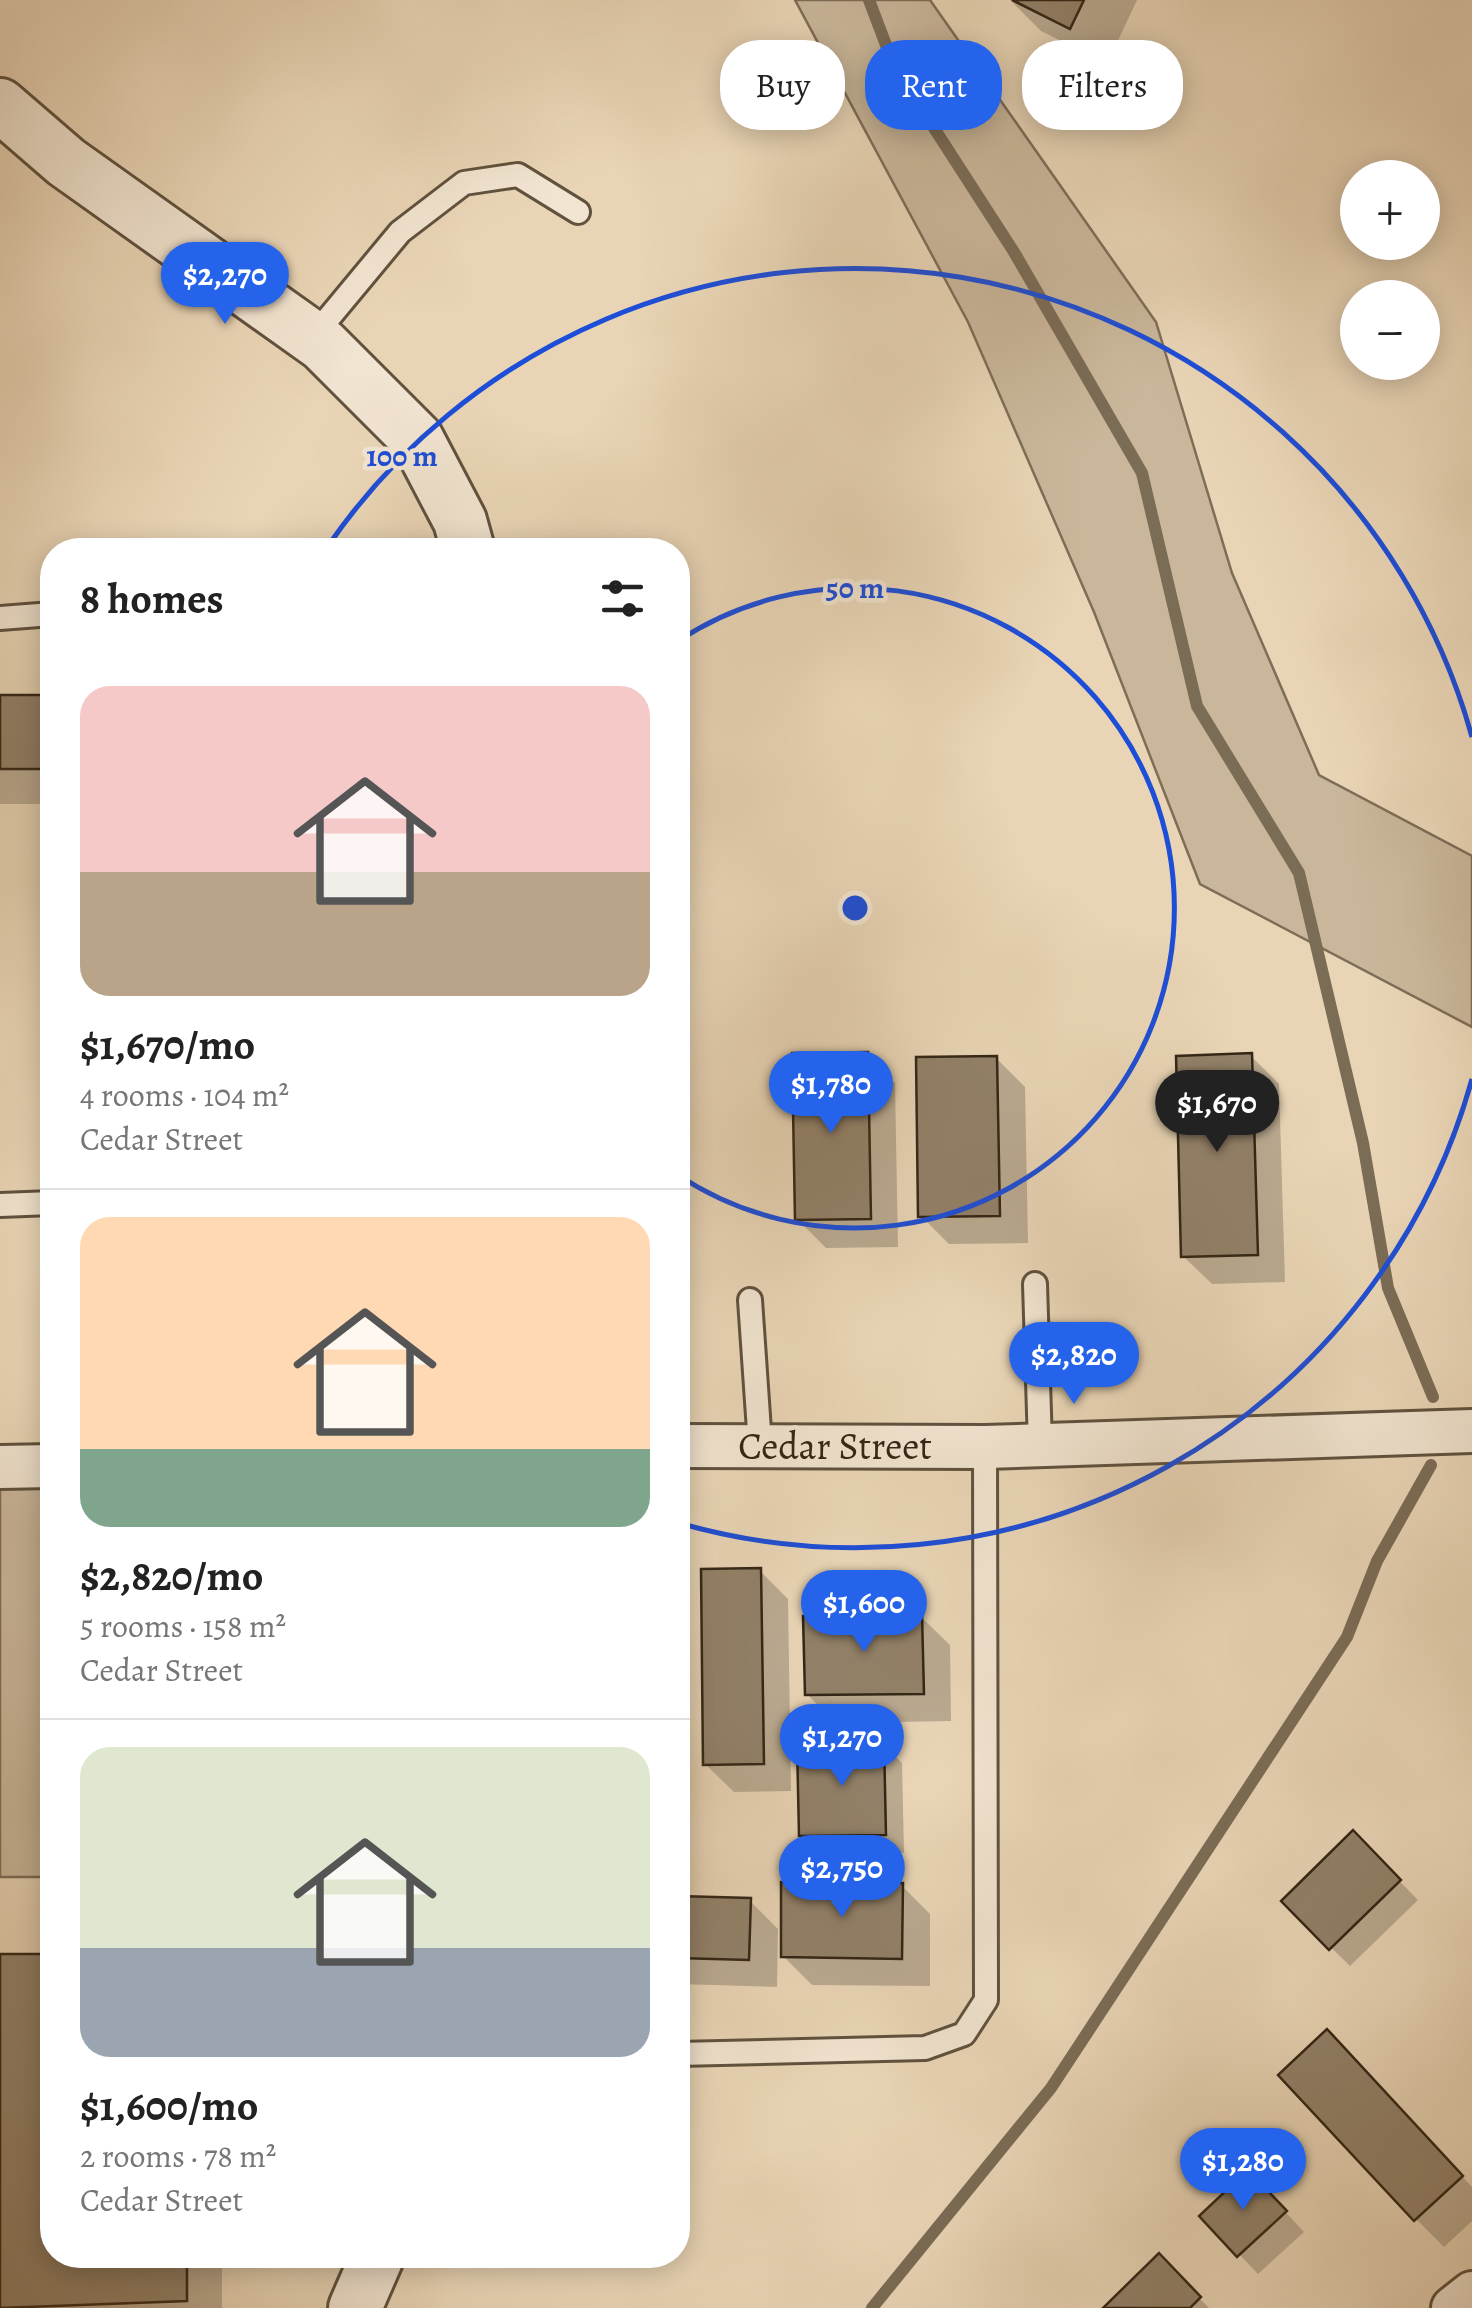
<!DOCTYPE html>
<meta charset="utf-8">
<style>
body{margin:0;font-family:Alegreya,serif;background:#f6f6f6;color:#222;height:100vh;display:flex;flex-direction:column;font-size:38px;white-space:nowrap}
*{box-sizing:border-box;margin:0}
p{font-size:32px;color:#767676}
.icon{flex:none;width:55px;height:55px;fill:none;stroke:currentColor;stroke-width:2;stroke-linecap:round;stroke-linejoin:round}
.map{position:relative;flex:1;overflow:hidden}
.sheet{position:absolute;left:40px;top:538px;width:650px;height:1730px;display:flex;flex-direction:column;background:#fff;border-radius:40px;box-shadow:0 5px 25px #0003}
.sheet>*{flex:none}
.top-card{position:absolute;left:720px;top:40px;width:600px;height:90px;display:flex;gap:20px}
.tools{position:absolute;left:1340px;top:160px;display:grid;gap:20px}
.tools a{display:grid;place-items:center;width:100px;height:100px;border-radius:50%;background:#fff;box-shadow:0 5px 25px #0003;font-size:50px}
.price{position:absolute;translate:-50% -85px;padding:0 22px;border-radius:35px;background:#2563eb;color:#fff;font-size:32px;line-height:65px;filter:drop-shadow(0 2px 5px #0008)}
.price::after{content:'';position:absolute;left:50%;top:60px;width:30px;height:22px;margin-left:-15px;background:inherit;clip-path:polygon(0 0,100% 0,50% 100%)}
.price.active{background:#222;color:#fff}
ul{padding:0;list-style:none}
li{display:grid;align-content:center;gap:20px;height:530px;padding:0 40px}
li+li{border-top:2px solid #e0e0e0}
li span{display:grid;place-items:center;height:310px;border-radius:30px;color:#555}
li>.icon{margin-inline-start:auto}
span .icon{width:180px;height:180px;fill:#fffc;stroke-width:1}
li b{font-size:42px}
h2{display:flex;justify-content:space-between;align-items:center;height:120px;padding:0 40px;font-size:42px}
.chip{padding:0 35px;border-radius:40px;background:#fff;box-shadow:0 5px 25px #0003;font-size:35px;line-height:90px}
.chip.active{background:#2563eb;color:#fff}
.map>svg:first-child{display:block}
</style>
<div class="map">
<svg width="1472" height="2308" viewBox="0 0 1472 2308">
<rect width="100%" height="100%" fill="#e9d5b6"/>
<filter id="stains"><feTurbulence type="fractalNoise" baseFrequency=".002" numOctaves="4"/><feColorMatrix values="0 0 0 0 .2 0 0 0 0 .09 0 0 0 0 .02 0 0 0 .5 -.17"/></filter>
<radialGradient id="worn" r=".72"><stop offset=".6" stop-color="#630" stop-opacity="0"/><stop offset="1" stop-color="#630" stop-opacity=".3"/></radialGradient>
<g fill="#cab79b" stroke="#7e6e58" stroke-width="2.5">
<polygon points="795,0 930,0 1156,322 1232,573 1319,775 1472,856 1472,1027 1200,884 1094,612 968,322"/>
<polygon points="52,1466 52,1877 0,1877 0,1467"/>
</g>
<g fill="#0003">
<polygon points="1010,0 1137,0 1107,64 1041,31"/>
<rect x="0" y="698" width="52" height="106"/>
<polygon points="867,1054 895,1083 898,1247 826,1248 797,1219"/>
<polygon points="1251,1056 1279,1084 1285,1282 1212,1284 1183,1256"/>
<polygon points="996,1058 1025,1087 1028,1243 949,1244 921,1216"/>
<polygon points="760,1571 788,1599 791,1791 734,1792 705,1764"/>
<polygon points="921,1617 950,1645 951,1721 835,1723 807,1694"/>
<polygon points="883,1744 902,1763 904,1853 820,1854 801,1835"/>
<polygon points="1353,1834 1418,1900 1350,1966 1284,1901"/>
<polygon points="902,1886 930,1914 930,1986 812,1985 783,1956"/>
<polygon points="678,1899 750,1901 778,1929 777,1987 678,1984"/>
<polygon points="0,1957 52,1957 52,2255 222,2255 222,2308 0,2308"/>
<polygon points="1355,2061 1472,2187 1472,2221 1444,2247 1416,2219"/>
<polygon points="1267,2192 1304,2232 1258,2274 1203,2216"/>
<polygon points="1159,2257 1209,2308 1107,2308"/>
</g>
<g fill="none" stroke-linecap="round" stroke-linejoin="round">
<g stroke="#7b6c56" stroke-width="12">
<polyline points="869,0 894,66 1014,252 1142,473 1197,706 1299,873 1363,1143 1388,1288 1433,1397"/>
<polyline points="872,2308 1051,2088 1347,1637 1377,1561 1431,1465"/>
</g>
</g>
<g fill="#928169" stroke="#332616" stroke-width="2.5">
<polygon points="1012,0 1084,0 1070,29"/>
<rect x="0" y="695" width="52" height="74"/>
<polygon points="868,1052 871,1219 795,1220 792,1053"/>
<polygon points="1252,1053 1258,1255 1181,1257 1176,1056"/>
<polygon points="997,1056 1000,1216 918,1217 916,1057"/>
<polygon points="761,1568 764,1764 703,1765 701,1569"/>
<polygon points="922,1614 924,1694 805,1695 803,1616"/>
<polygon points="884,1741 886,1835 799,1836 797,1743"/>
<polygon points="1353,1830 1401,1880 1329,1950 1281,1901"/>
<polygon points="781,1882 903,1883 902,1959 781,1957"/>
<polygon points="678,1896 751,1898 749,1960 678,1958"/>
<polygon points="0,1954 52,1954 52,2255 187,2255 187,2301 0,2308"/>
<polygon points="1327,2029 1463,2176 1414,2221 1278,2075"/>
<polygon points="1248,2170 1287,2211 1237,2257 1199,2216"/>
<polygon points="1159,2253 1201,2297 1190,2308 1103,2308"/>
</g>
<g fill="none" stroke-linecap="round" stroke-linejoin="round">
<g stroke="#60523e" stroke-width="28">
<g id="service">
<polyline points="312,338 400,232 464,183 518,175 578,212"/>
<polyline points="0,618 52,614"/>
<polyline points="0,1205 52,1203"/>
<polyline points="1035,1284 1040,1445"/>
<polyline points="750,1300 760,1445"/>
<polyline points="678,2054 925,2048 964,2034 986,2000 985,1447"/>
</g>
</g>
<g stroke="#60523e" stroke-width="48">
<g id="minor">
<polyline points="678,1446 985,1447 1472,1431"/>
<polyline points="0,1467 52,1466"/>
<polyline points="1453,2308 1472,2293"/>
</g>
</g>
<g stroke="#60523e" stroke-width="58">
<g id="tertiary">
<polyline points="0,105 66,162 323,345 417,439 460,521 468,550"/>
<polyline points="355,2308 378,2255"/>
</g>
</g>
<use href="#service" stroke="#f1e4d0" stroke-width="22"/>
<use href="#minor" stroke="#f1e4d0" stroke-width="42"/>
<use href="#tertiary" stroke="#f1e4d0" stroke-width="52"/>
</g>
<g fill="none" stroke="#1d4ed8" stroke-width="5">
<path d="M678 641A320 320 0 1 1 678 1175"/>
<path d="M1472 1079A640 640 0 0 1 679 1523M328 546A640 640 0 0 1 1472 737"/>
</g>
<g text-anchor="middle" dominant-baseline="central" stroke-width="9" stroke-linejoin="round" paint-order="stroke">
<g font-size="38" fill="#332616" stroke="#f1e4d0">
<text x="835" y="1446">Cedar Street</text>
</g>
</g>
<circle cx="855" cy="908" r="15" fill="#1d4ed8" stroke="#f1e4d0" stroke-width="5"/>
<g font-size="30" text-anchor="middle" font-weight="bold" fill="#1d4ed8" stroke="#f1e4d0" stroke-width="9" stroke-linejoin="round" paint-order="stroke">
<text x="402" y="466">100 m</text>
<text x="855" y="598">50 m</text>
</g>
<rect width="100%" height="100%" filter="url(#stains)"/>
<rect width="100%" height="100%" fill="url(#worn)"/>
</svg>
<div class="tools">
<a>+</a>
<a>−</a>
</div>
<b class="price" style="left:225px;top:327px">$2,270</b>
<b class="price" style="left:831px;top:1136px">$1,780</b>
<b class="price active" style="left:1217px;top:1155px">$1,670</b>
<b class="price" style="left:1074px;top:1407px">$2,820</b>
<b class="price" style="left:864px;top:1655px">$1,600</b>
<b class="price" style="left:842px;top:1789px">$1,270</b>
<b class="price" style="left:842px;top:1920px">$2,750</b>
<b class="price" style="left:1243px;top:2213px">$1,280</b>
<div class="top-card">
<a class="chip">Buy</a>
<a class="chip active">Rent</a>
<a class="chip">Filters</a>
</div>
<section class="sheet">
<h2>8 homes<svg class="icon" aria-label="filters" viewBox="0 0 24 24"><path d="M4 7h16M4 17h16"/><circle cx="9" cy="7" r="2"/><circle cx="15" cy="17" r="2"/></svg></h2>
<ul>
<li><span style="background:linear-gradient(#f6c9c9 60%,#b9a48a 0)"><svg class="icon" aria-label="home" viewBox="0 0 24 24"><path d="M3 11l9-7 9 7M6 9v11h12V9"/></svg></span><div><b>$1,670/mo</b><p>4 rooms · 104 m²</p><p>Cedar Street</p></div></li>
<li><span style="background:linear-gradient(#ffd9b3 75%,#7fa58c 0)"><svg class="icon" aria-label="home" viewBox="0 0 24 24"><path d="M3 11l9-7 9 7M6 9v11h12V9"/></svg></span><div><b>$2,820/mo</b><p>5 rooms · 158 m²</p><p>Cedar Street</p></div></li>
<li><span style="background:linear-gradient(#dfe7d0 65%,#9aa5b1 0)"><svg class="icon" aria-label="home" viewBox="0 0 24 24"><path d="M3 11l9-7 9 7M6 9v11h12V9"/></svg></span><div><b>$1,600/mo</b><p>2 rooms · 78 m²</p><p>Cedar Street</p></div></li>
</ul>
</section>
</div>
